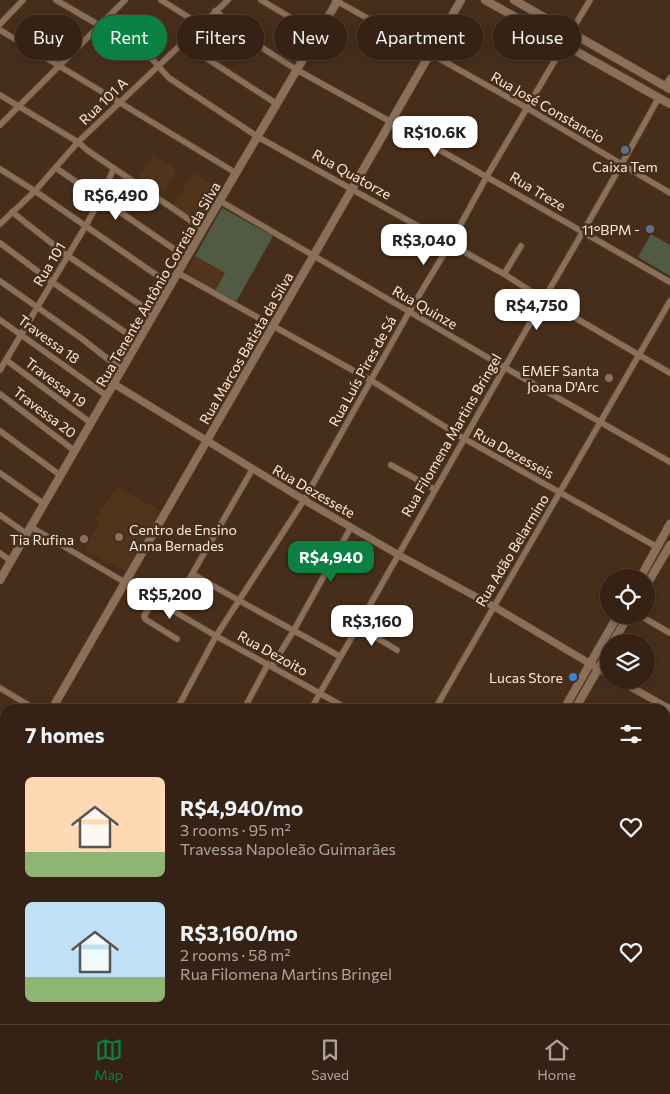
<!DOCTYPE html>
<meta charset="utf-8">
<style>
body{margin:0;font-family:Commissioner,sans-serif;background:#3d2a1d;color:#f1f3f6;height:100vh;display:flex;flex-direction:column;font-size:19px;white-space:nowrap}
*{box-sizing:border-box;margin:0}
p{font-size:16px;color:#aaa4a0}
.icon{flex:none;width:28px;height:28px;fill:none;stroke:currentColor;stroke-width:2;stroke-linecap:round;stroke-linejoin:round}
.map{position:relative;flex:1;overflow:hidden}
.details{position:absolute;left:0px;top:704px;width:670px;height:321px;display:flex;flex-direction:column;background:#352214;border-radius:15px 15px 0 0;box-shadow:0 2px 8px #0003,0 0 0 1px #4f3f34}
.details>*{flex:none}
.guide{position:absolute;left:15px;top:15px;width:640px;height:45px;display:flex;gap:10px}
.buttons{position:absolute;left:600px;top:569px;display:grid;gap:10px}
.buttons a{display:grid;place-items:center;width:55px;height:55px;border-radius:50%;background:#352214;box-shadow:0 2px 8px #0003,0 0 0 1px #4f3f34;font-size:25px}
.price{position:absolute;translate:-50% -42px;padding:0 11px;border-radius:10px;background:#fff;color:#222;font-size:16px;line-height:32px;filter:drop-shadow(0 1px 2px #0008)}
.price::after{content:'';position:absolute;left:50%;top:30px;width:15px;height:11px;margin-left:-8px;background:inherit;clip-path:polygon(0 0,100% 0,50% 100%)}
.price.selected{background:#0b8043;color:#fff}
ul{padding:0;list-style:none}
li{display:flex;align-items:center;gap:15px;height:125px;padding:0 25px}
li span{display:grid;place-items:center;flex:none;width:140px;height:100px;border-radius:8px;color:#555}
li>.icon{margin-inline-start:auto}
span .icon{width:60px;height:60px;fill:#fffc;stroke-width:1}
li b{font-size:21px}
h2{display:flex;justify-content:space-between;align-items:center;height:60px;padding:0 25px;font-size:21px}
.chip{padding:0 18px;border-radius:22px;background:#352214;box-shadow:0 2px 8px #0003,0 0 0 1px #4f3f34;font-size:18px;line-height:45px}
.chip.selected{background:#0b8043;color:#fff}
.tab-bar{display:flex;justify-content:space-around;align-items:center;height:70px;border-top:1px solid #4f3f34;background:#352214;font-size:14px;color:#aaa4a0}
.tab-bar a{display:grid;justify-items:center;gap:2px}
.tab-bar .selected{color:#0b8043}
.map>svg:first-child{display:block}
</style>
<div class="map">
<svg width="670" height="1024" viewBox="0 0 670 1024">
<rect width="100%" height="100%" fill="#472e1a"/>
<g fill="#52341a">
<polygon points="153,155 177,170 161,197 136,181"/>
<polygon points="194,173 223,192 221,196 215,198 212,204 214,208 202,226 172,206"/>
<polygon points="195,256 225,273 215,291 185,273"/>
<polygon points="117,487 161,511 125,571 84,550 99,524 95,520"/>
</g>
<g fill="#515a42">
<polygon points="222,208 273,236 236,302 215,291 225,273 195,256"/>
<polygon points="651,234 670,245 670,276 638,257"/>
<polygon points="287,1020 380,1020 378,1024 285,1024"/>
</g>
<g fill="none" stroke-linecap="round" stroke-linejoin="round">
<g stroke="#5d4937" stroke-width="7">
<g id="minor">
<polyline points="56,0 99,25 152,59 169,78 258,137 504,274 543,299 670,373"/>
<polyline points="161,0 201,25"/>
<polyline points="261,0 318,34"/>
<polyline points="335,0 527,108 670,193"/>
<polyline points="215,11 264,49 297,70 391,122 670,282"/>
<polyline points="0,24 23,0"/>
<polyline points="0,30 236,173"/>
<polyline points="571,32 590,0"/>
<polyline points="185,40 209,60 277,104"/>
<polyline points="665,86 670,78"/>
<polyline points="0,95 78,142 87,150 203,229"/>
<polyline points="0,125 125,0"/>
<polyline points="56,168 187,258"/>
<polyline points="0,169 35,191 171,285"/>
<polyline points="220,201 504,367 670,462"/>
<polyline points="12,212 68,256 154,314"/>
<polyline points="0,224 35,191 78,142 228,0"/>
<polyline points="0,243 52,282 138,341"/>
<polyline points="178,273 372,381 463,438 657,547"/>
<polyline points="504,274 521,246"/>
<polyline points="0,281 81,338 122,370"/>
<polyline points="0,320 107,396"/>
<polyline points="6,360 91,423"/>
<polyline points="0,370 85,227 101,198 114,168"/>
<polyline points="0,394 75,451"/>
<polyline points="0,431 60,475"/>
<polyline points="391,465 434,489"/>
<polyline points="0,473 44,504"/>
<polyline points="0,515 27,534"/>
<polyline points="31,527 216,636 348,709"/>
<polyline points="0,553 11,561"/>
<path d="M 193,574 C 241,603 291,628 339,656"/>
<polyline points="155,599 144,616 145,619 177,639"/>
<polyline points="172,609 252,470"/>
<polyline points="639,615 670,633"/>
<polyline points="357,626 397,650"/>
<polyline points="272,666 294,630 351,527"/>
<polyline points="0,688 35,709"/>
<polyline points="120,707 124,709"/>
<polyline points="177,709 216,636 304,500 409,312 450,244 487,176 565,43"/>
<polyline points="244,709 268,664"/>
<path d="M 311,709 C 381,584 451,460 522,337 C 568,257 615,178 659,97"/>
<polyline points="435,709 670,301"/>
<polyline points="665,778 670,769"/>
<polyline points="0,875 5,877"/>
<polyline points="665,893 670,896"/>
<polyline points="0,918 5,909"/>
<polyline points="665,995 670,986"/>
<polyline points="251,1020 258,1024"/>
<polyline points="360,1020 367,1024"/>
<polyline points="569,1020 576,1024"/>
<polyline points="0,1023 5,1014"/>
<polyline points="34,1024 36,1020"/>
<polyline points="127,1024 130,1020"/>
<polyline points="522,1024 524,1020"/>
<polyline points="649,1024 651,1020"/>
</g>
</g>
<g stroke="#5d4937" stroke-width="8">
<g id="tertiary">
<polyline points="114,384 304,500 397,554 493,606 609,675"/>
<polyline points="618,680 670,709"/>
</g>
</g>
<g stroke="#5d4937" stroke-width="9">
<g id="secondary">
<polyline points="485,0 670,104"/>
<polyline points="514,0 670,89"/>
<polyline points="640,578 670,524"/>
<polyline points="0,580 203,229 338,0"/>
<polyline points="646,586 670,545"/>
<polyline points="613,642 629,615"/>
<polyline points="52,709 461,0"/>
<polyline points="564,709 618,615"/>
<polyline points="575,709 609,650"/>
<polyline points="0,801 5,792"/>
<polyline points="383,1024 385,1020"/>
<polyline points="395,1024 397,1020"/>
</g>
</g>
<use href="#minor" stroke="#8b6f59" stroke-width="5.5"/>
<use href="#tertiary" stroke="#8b6f59" stroke-width="7"/>
<use href="#secondary" stroke="#8b6f59" stroke-width="8"/>
</g>
<g fill="#5c6f8a" stroke="#472e1a" stroke-width="2">
<circle cx="625" cy="150" r="5"/>
<circle cx="650" cy="229" r="5"/>
</g>
<g fill="#8d6e63" stroke="#472e1a" stroke-width="2">
<circle cx="609" cy="378" r="5"/>
<circle cx="119" cy="537" r="5"/>
<circle cx="84" cy="539" r="5"/>
</g>
<circle fill="#3f7fe0" stroke="#472e1a" stroke-width="2" cx="573" cy="677" r="5"/>
<g text-anchor="middle" dominant-baseline="central" stroke-width="5" stroke-linejoin="round" paint-order="stroke">
<g font-size="14" fill="#fae9dd" stroke="#472e1a">
<text transform="translate(103 101) rotate(-44)">Rua 101 A</text>
<text transform="translate(548 107) rotate(30)">Rua José Constancio</text>
<text transform="translate(352 174) rotate(29)">Rua Quatorze</text>
<text transform="translate(538 191) rotate(31)">Rua Treze</text>
<text transform="translate(49 264) rotate(-59)">Rua 101</text>
<text transform="translate(158 284) rotate(-60)">Rua Tenente Antônio Correia da Silva</text>
<text transform="translate(425 307) rotate(30)">Rua Quinze</text>
<text transform="translate(49 339) rotate(36)">Travessa 18</text>
<text transform="translate(246 348) rotate(-60)">Rua Marcos Batista da Silva</text>
<text transform="translate(362 371) rotate(-61)">Rua Luís Pires de Sá</text>
<text transform="translate(56 382) rotate(37)">Travessa 19</text>
<text transform="translate(45 412) rotate(37)">Travessa 20</text>
<text transform="translate(451 435) rotate(-60)">Rua Filomena Martins Bringel</text>
<text transform="translate(514 453) rotate(29)">Rua Dezesseis</text>
<text transform="translate(314 491) rotate(30)">Rua Dezessete</text>
<text transform="translate(512 550) rotate(-59)">Rua Adão Belarmino</text>
<text transform="translate(273 653) rotate(29)">Rua Dezoito</text>
</g>
<g font-size="14" fill="#fae9dd" stroke="#472e1a" text-anchor="end">
<text x="625" y="166" text-anchor="middle">Caixa Tem</text>
<text x="640" y="229">11°BPM -</text>
<text x="599" y="370">EMEF Santa<tspan x="599" dy="16">Joana D'Arc</tspan></text>
<text x="129" y="529" text-anchor="start">Centro de Ensino<tspan x="129" dy="16">Anna Bernades</tspan></text>
<text x="74" y="539">Tia Rufina</text>
<text x="563" y="677">Lucas Store</text>
</g>
</g>
</svg>
<div class="buttons">
<a><svg class="icon" aria-label="locate" viewBox="0 0 24 24"><circle cx="12" cy="12" r="6"/><path d="M12 2v4M12 18v4M2 12h4M18 12h4"/></svg></a>
<a><svg class="icon" aria-label="layers" viewBox="0 0 24 24"><path d="M12 4l9 5-9 5-9-5zM3 14l9 5 9-5"/></svg></a>
</div>
<b class="price" style="left:435px;top:158px">R$10.6K</b>
<b class="price" style="left:116px;top:221px">R$6,490</b>
<b class="price" style="left:424px;top:266px">R$3,040</b>
<b class="price" style="left:537px;top:331px">R$4,750</b>
<b class="price selected" style="left:331px;top:583px">R$4,940</b>
<b class="price" style="left:170px;top:620px">R$5,200</b>
<b class="price" style="left:372px;top:647px">R$3,160</b>
<div class="guide">
<a class="chip">Buy</a>
<a class="chip selected">Rent</a>
<a class="chip">Filters</a>
<a class="chip">New</a>
<a class="chip">Apartment</a>
<a class="chip">House</a>
</div>
<section class="details">
<h2>7 homes<svg class="icon" aria-label="filters" viewBox="0 0 24 24"><path d="M4 7h16M4 17h16"/><circle cx="9" cy="7" r="2"/><circle cx="15" cy="17" r="2"/></svg></h2>
<ul>
<li><span style="background:linear-gradient(#ffd9b3 75%,#8fb573 0)"><svg class="icon" aria-label="home" viewBox="0 0 24 24"><path d="M3 11l9-7 9 7M6 9v11h12V9"/></svg></span><div><b>R$4,940/mo</b><p>3 rooms · 95 m²</p><p>Travessa Napoleão Guimarães</p></div><svg class="icon" aria-label="heart" viewBox="0 0 24 24"><path d="M12 20l-8-8c-3-5 5-10 8-4 3-6 11-1 8 4z"/></svg></li>
<li><span style="background:linear-gradient(#bfe0f5 75%,#8fb573 0)"><svg class="icon" aria-label="home" viewBox="0 0 24 24"><path d="M3 11l9-7 9 7M6 9v11h12V9"/></svg></span><div><b>R$3,160/mo</b><p>2 rooms · 58 m²</p><p>Rua Filomena Martins Bringel</p></div><svg class="icon" aria-label="heart" viewBox="0 0 24 24"><path d="M12 20l-8-8c-3-5 5-10 8-4 3-6 11-1 8 4z"/></svg></li>
</ul>
</section>
</div>
<nav class="tab-bar">
<a class="selected"><svg class="icon" aria-label="map" viewBox="0 0 24 24"><path d="M3 6l6-2 6 2 6-2v14l-6 2-6-2-6 2zM9 4v14M15 6v14"/></svg>Map</a>
<a><svg class="icon" aria-label="saved" viewBox="0 0 24 24"><path d="M7 4h10v16l-5-4-5 4z"/></svg>Saved</a>
<a><svg class="icon" aria-label="home" viewBox="0 0 24 24"><path d="M3 11l9-7 9 7M6 9v11h12V9"/></svg>Home</a>
</nav>
